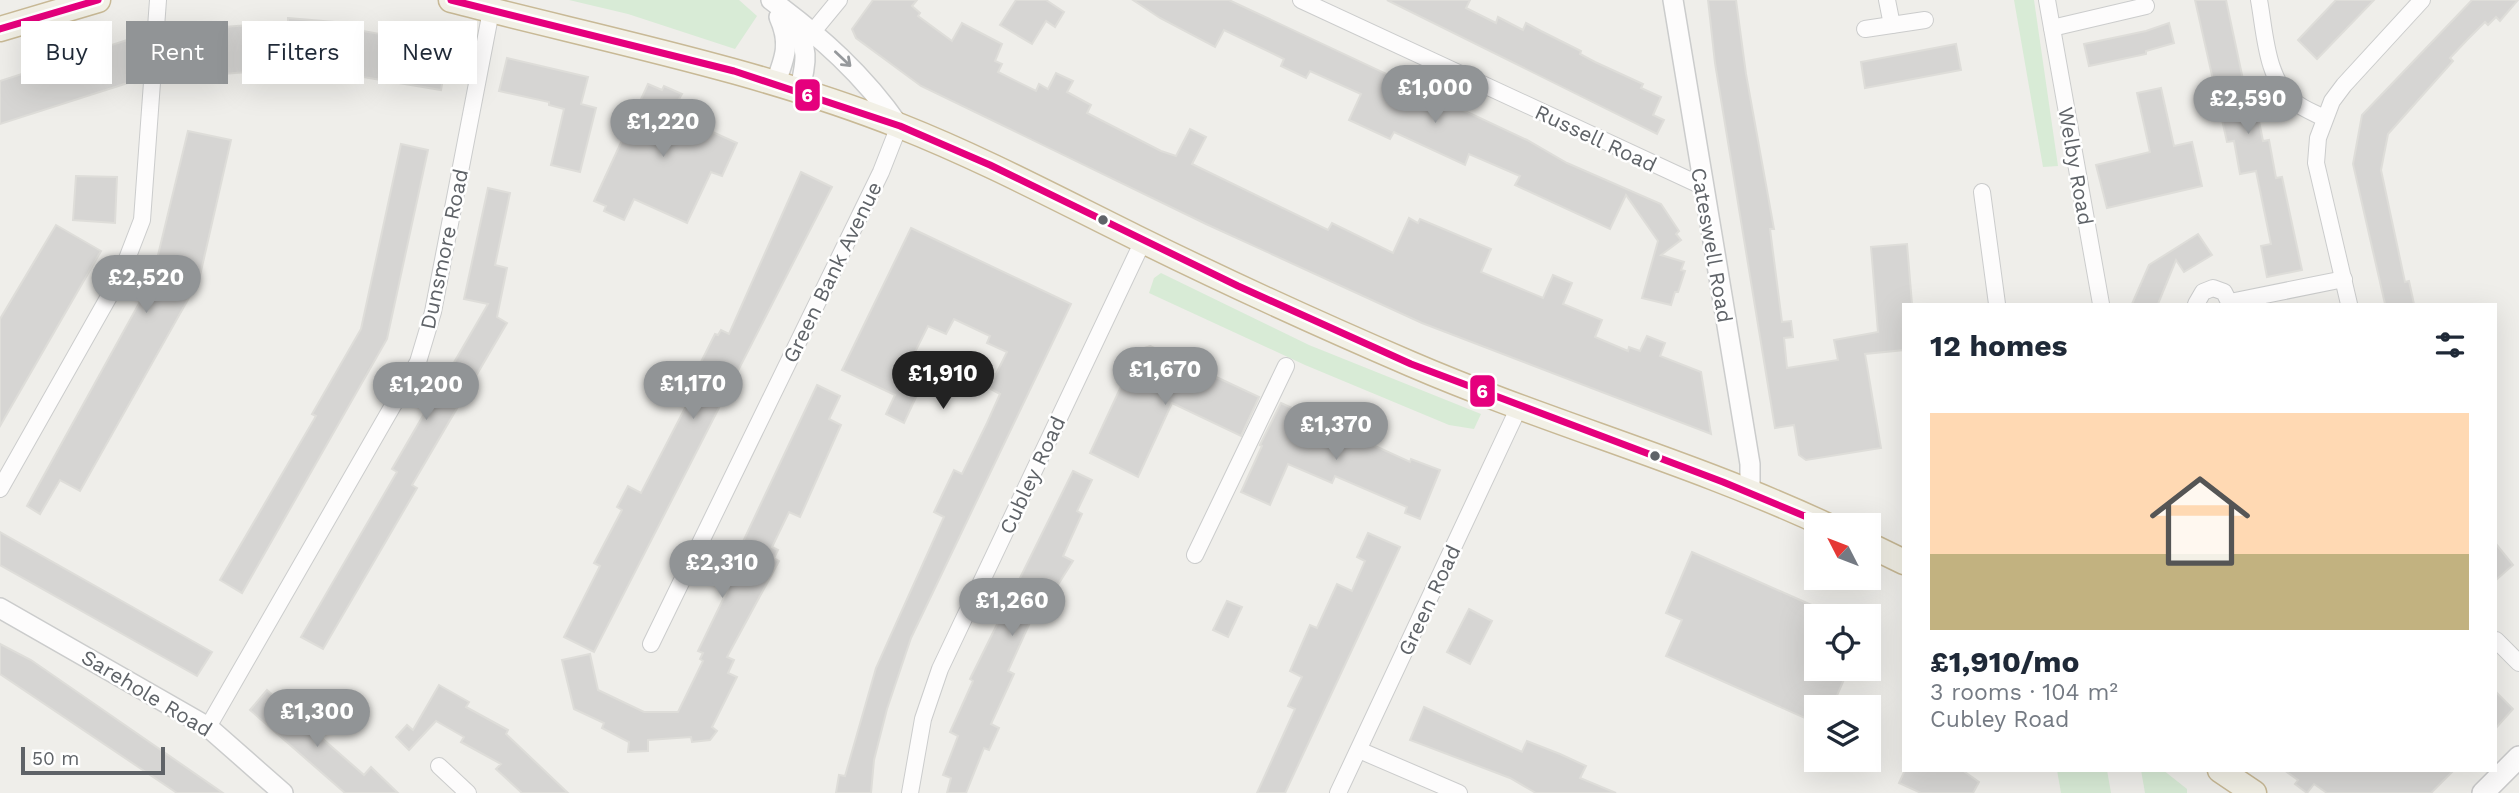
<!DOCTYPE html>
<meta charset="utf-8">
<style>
body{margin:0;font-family:"Work Sans",sans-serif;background:#f6f6f7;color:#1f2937;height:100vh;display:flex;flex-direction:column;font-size:26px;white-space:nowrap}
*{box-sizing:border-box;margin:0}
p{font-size:23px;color:#747a83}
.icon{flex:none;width:38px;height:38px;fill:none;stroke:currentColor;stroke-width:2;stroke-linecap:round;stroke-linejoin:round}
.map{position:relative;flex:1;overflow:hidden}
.sheet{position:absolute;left:1902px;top:303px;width:595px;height:469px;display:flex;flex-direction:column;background:#fff;border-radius:0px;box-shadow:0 7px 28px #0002}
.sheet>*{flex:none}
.top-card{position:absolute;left:21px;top:21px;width:665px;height:63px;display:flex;gap:14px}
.needle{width:46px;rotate:312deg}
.controls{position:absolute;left:1804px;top:513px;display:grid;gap:14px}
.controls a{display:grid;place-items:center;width:77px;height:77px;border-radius:0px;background:#fff;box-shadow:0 7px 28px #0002;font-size:35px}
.scale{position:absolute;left:21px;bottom:18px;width:144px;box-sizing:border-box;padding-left:7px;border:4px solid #5f6368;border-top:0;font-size:19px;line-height:24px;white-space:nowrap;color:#5f6368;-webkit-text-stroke:5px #fff;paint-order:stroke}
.price{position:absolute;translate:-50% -60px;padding:0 16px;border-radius:24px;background:#919496;color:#fff;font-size:23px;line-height:46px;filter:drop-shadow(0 2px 4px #0008)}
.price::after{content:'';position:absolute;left:50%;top:42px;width:21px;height:16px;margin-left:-10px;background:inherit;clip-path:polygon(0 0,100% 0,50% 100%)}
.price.selected{background:#222;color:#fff}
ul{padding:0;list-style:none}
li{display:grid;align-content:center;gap:14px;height:371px;padding:0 28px}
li+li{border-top:2px solid #e0e1e3}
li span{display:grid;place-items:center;height:217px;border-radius:0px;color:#555}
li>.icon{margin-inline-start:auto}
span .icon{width:126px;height:126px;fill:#fffc;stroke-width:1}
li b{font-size:30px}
h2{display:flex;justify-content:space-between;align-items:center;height:84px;padding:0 28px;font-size:30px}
.pill{padding:0 24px;border-radius:0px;background:#fff;box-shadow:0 7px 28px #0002;font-size:24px;line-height:63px}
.pill.selected{background:#919496;color:#fff}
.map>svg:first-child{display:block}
</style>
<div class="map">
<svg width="2519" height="793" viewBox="0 0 2519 793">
<rect width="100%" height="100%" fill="#efeeea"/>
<g fill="#d8ebd6">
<polygon points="569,0 739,0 757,16 735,49 628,14"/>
<polygon points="2014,0 2034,0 2058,166 2043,167"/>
<polygon points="1161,273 1309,345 1481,414 1474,429 1449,425 1305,365 1149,293 1154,278"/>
<polygon points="2057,770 2107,770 2111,793 2061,793"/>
<polygon points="2141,770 2163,770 2187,789 2187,793 2145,793"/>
</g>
<g fill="#d6d5d3" stroke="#deddd9" stroke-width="2">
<polygon points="873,0 917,0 912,6 920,13 918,16 952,41 962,23 1002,44 995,61 1002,64 998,72 1036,91 1039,84 1048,89 1056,73 1073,81 1067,92 1091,105 1087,113 1161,151 1176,156 1190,129 1206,137 1192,164 1328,230 1332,223 1393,253 1409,218 1418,223 1420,219 1491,249 1481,272 1543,298 1553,275 1572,283 1563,304 1602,320 1595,337 1628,351 1629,347 1640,351 1647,336 1665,343 1660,356 1701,372 1711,434 1422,323 1206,224 921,86 856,38 852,29"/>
<polygon points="1016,0 1046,0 1064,12 1055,27 1046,21 1032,44 1000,25"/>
<polygon points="1133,0 1229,0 1527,140 1567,163 1661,204 1679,231 1676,234 1681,240 1661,255 1684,262 1681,270 1685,271 1678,292 1675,292 1671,305 1642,298 1658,241 1626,195 1610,229 1515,185 1520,176 1469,154 1465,165 1394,132 1390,139 1349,120 1361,94 1310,71 1306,78 1281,66 1284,59 1224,30 1215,47 1160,18"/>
<polygon points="1387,0 1470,0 1466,8 1496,23 1498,17 1523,30 1526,23 1541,31 1581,51 1580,54 1595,62 1643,84 1641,88 1661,97 1653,115 1664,120 1657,134"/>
<polygon points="1708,0 1736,0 1746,74 1774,229 1770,229 1782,322 1791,321 1793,337 1784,338 1787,368 1838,360 1834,340 1878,332 1871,247 1907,244 1912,304 1904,304 1904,350 1865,354 1881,448 1806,460 1799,455 1794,425 1775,428 1715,63"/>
<polygon points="2195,0 2226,0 2251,117 2258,116 2263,141 2269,140 2276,178 2282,177 2302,270 2267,277 2261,246 2271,244 2256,171 2240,174 2234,141 2227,142"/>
<polygon points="2336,0 2374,0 2317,59 2298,40"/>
<polygon points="2472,0 2518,0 2500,21 2496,17 2488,25 2485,22 2467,40 2450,58 2453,61 2388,134 2381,170 2405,282 2409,281 2414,304 2385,304 2353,164 2362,115"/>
<polygon points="288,18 334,22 334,26 449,46 441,90 315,69 318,48 270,44 272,70 188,77 185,30 288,22"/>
<polygon points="2169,23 2174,43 2146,51 2146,54 2089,66 2084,44 2146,31"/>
<polygon points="127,40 140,79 0,124 0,81"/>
<polygon points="1956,44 1961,70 1865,88 1861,62"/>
<polygon points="507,58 588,77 581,104 596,108 580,172 551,165 564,109 549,105 549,102 499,91"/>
<polygon points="648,84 662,90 664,86 682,94 679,99 693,106 686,120 737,143 722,176 711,172 687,223 634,199 624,220 604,211 606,206 594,201"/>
<polygon points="2161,88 2174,146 2192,142 2202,186 2107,208 2096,165 2150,152 2137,93"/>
<polygon points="188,131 231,140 199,280 80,491 60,480 40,514 27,506 152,280"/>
<polygon points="401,144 428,150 387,339 242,593 220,580 316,416 312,414 361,329"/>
<polygon points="801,172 832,187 594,652 564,637 600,566 594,563 622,510 617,507 628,486 641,493 697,385 691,382 715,334 718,335 721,330 729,334"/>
<polygon points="76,176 117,177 115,223 73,220"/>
<polygon points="488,188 510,193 495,265 507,268 497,317 507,323 412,485 417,488 323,649 301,637 397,472 392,469 488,304 464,299"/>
<polygon points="56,225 101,251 0,426 0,319"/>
<polygon points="911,228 1071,304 911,638 887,709 874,760 871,793 836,793 839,775 845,776 876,668 944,517 934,512 954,470 962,474 987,423 1000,394 989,388 1007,352 987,343 990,336 954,319 946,334 928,326 913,356 931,365 904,423 886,414 895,395 842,370"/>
<polygon points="2198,234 2212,255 2184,272 2176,260 2158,304 2132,304 2149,265"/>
<polygon points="1150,346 1259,397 1241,436 1172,403 1138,477 1090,453 1138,350"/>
<polygon points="817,385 840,396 829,419 841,425 800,517 789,512 772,547 778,550 774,558 779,561 727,657 734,660 728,673 737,677 712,727 717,731 710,740 692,742 691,737 648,740 648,751 628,752 629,742 602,728 604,723 574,709 562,660 590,654 598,690 644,712 678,712 703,661 700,659 703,653 698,651 729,587 723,584"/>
<polygon points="1281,403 1410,462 1411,459 1440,470 1420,519 1405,513 1407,507 1335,476 1332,483 1288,464 1270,505 1241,492 1262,446 1260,445"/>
<polygon points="1073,471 1092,480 1077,511 1082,514 1063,556 1073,561 1054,591 1046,587 1008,671 1014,674 991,724 999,728 989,750 984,748 966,793 947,793 951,778 943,775 958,736 950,732 973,681 970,679"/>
<polygon points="0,532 212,652 197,676 0,565"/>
<polygon points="1368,533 1400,547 1285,793 1257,793 1295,709 1288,706 1302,677 1290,671 1310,625 1317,628 1337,584 1352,591 1365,561 1357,557"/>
<polygon points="2496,544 2513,565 2496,580"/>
<polygon points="1692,552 1816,607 1816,668 1849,668 1832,707 1816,707 1816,723 1666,656 1682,620 1666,613"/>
<polygon points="1227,601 1242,607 1228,637 1213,630"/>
<polygon points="1469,609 1492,621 1470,664 1447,652"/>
<polygon points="0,644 31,660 223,793 177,793 0,674"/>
<polygon points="439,685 469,702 466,707 508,730 506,734 568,793 522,793 496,769 501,764 461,742 464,737 436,721 409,750 396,737 407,725 413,730"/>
<polygon points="267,690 364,775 371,767 398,793 345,793 250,710"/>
<polygon points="2496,692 2513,709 2496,728"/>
<polygon points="1424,707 1522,752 1527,741 1560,754 1586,766 1580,778 1616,793 1536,793 1510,778 1410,740"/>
<polygon points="1905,770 1962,770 1979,782 1973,793 1921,793 1899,783"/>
<polygon points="2284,770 2454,770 2431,793 2327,793 2314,784 2307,793 2295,784 2298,780"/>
</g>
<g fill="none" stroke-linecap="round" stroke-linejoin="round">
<g stroke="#cbcccc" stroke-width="18">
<g id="minor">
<polyline points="1301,0 1702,186"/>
<polyline points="1887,0 1892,25"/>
<polyline points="2047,0 2101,304"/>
<path d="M 2259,0 C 2265,32 2266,81 2295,102 C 2303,109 2315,113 2324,118"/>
<polyline points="2052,28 2146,6"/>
<polyline points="1865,29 1925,20"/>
<polyline points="806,40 839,0"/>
<polyline points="1982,192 1997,304"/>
<polyline points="2230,302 2344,279"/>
<polyline points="2196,304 2203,292 2213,288 2224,292 2230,304"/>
<polyline points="2349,304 2316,163 2318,138 2332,101 2344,85 2422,0"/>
<polyline points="0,489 120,277 142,220 158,0"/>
<polyline points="1195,555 1286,366"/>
<polyline points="2496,640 2519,663"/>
<polyline points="651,644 881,172 899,126"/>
<polyline points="208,727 418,362 433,312 491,11"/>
<polyline points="1359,750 1459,793"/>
<polyline points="439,766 468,793"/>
<polyline points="910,793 923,719 940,669 1143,241"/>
<polyline points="1338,793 1519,407"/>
</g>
</g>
<g stroke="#cbcccc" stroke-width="22">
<g id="tertiary">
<path d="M 771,0 C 820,36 864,75 899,126"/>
<polyline points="1673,0 1750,464 1750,490"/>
<path d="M 790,22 C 811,46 806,63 799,92"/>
<path d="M 775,84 C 785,58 791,43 779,17"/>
<polyline points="0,608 208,727 283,793"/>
</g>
</g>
<g stroke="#cacacb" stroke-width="24">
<polyline id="secondary" points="2483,793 2519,757"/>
</g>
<g stroke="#c8b996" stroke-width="27">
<g id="trunk">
<path d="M 451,0 C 601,39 756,69 900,126 C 981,158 1058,199 1135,237 C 1226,282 1318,324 1411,364 C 1548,423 1691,462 1826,525"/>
<polyline points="0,29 98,0"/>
<polyline points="1869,545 1904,562"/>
<polyline points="2220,770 2254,793"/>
</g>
</g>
<use href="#minor" stroke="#fdfcfc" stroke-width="16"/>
<use href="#tertiary" stroke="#fdfcfc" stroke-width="19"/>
<use href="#secondary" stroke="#fdfcfc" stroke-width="21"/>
<use href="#trunk" stroke="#f2f0e6" stroke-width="24"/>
<g stroke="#fff" stroke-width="12">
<g id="bus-1">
<polyline points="451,0 734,71 900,126 990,165 1238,286 1411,364 1723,482 1826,525"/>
<polyline points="0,29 98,0"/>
</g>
</g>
<use href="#bus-1" stroke="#e5007d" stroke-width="7"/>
</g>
<defs><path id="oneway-shaft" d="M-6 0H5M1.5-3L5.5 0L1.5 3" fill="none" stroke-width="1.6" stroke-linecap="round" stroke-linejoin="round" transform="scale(1.75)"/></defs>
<use stroke="#96999c" href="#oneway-shaft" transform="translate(843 59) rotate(43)"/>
<g fill="#5f6368" stroke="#fff" stroke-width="2.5">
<circle cx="1103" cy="220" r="6"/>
<circle cx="1655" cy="456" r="6"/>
</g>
<g text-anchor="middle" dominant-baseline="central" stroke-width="5" stroke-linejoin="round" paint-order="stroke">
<g font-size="21" fill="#5f6368" stroke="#fff">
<text transform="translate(1596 138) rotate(25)">Russell Road</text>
<text transform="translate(2076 166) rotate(80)">Welby Road</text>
<text transform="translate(1712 245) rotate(80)">Cateswell Road</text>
<text transform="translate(444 249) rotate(-78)">Dunsmore Road</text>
<text transform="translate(832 272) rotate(-64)">Green Bank Avenue</text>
<text transform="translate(1032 475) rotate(-65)">Cubley Road</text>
<text transform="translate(1429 600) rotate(-65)">Green Road</text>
<text transform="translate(147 693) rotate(31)">Sarehole Road</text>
</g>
</g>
<g stroke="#fff" stroke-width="2.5">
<rect x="794" y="78" width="27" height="34" rx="7" fill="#e5007d"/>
<rect x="1469" y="374" width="27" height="34" rx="7" fill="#e5007d"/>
</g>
<g font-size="19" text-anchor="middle" font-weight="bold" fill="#fff">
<text x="807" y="102">6</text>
<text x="1482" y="398">6</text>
</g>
</svg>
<div class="controls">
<a><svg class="needle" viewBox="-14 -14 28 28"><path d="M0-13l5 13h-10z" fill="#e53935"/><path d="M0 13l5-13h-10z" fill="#747a83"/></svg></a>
<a><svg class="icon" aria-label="locate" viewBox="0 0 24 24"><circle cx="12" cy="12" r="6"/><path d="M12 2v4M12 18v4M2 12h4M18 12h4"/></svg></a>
<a><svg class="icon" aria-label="layers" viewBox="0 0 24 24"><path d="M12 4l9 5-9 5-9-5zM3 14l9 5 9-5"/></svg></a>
</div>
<div class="scale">50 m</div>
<b class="price" style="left:1435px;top:125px">£1,000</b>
<b class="price" style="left:2248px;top:136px">£2,590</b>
<b class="price" style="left:663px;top:159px">£1,220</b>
<b class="price" style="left:146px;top:315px">£2,520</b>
<b class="price" style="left:1165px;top:407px">£1,670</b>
<b class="price selected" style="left:943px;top:411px">£1,910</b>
<b class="price" style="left:693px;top:421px">£1,170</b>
<b class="price" style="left:426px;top:422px">£1,200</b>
<b class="price" style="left:1336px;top:462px">£1,370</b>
<b class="price" style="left:722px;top:600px">£2,310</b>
<b class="price" style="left:1012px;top:638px">£1,260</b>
<b class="price" style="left:317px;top:749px">£1,300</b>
<div class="top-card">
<a class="pill">Buy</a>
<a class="pill selected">Rent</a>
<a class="pill">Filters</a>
<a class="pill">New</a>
</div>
<section class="sheet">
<h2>12 homes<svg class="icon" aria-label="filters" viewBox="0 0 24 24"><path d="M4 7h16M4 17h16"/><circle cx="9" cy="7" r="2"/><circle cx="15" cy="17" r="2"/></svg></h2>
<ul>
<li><span style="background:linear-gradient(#ffd9b3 65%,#c2b280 0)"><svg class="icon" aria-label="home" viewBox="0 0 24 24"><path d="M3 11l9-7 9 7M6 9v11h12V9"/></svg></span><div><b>£1,910/mo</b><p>3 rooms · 104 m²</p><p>Cubley Road</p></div></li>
</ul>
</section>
</div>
